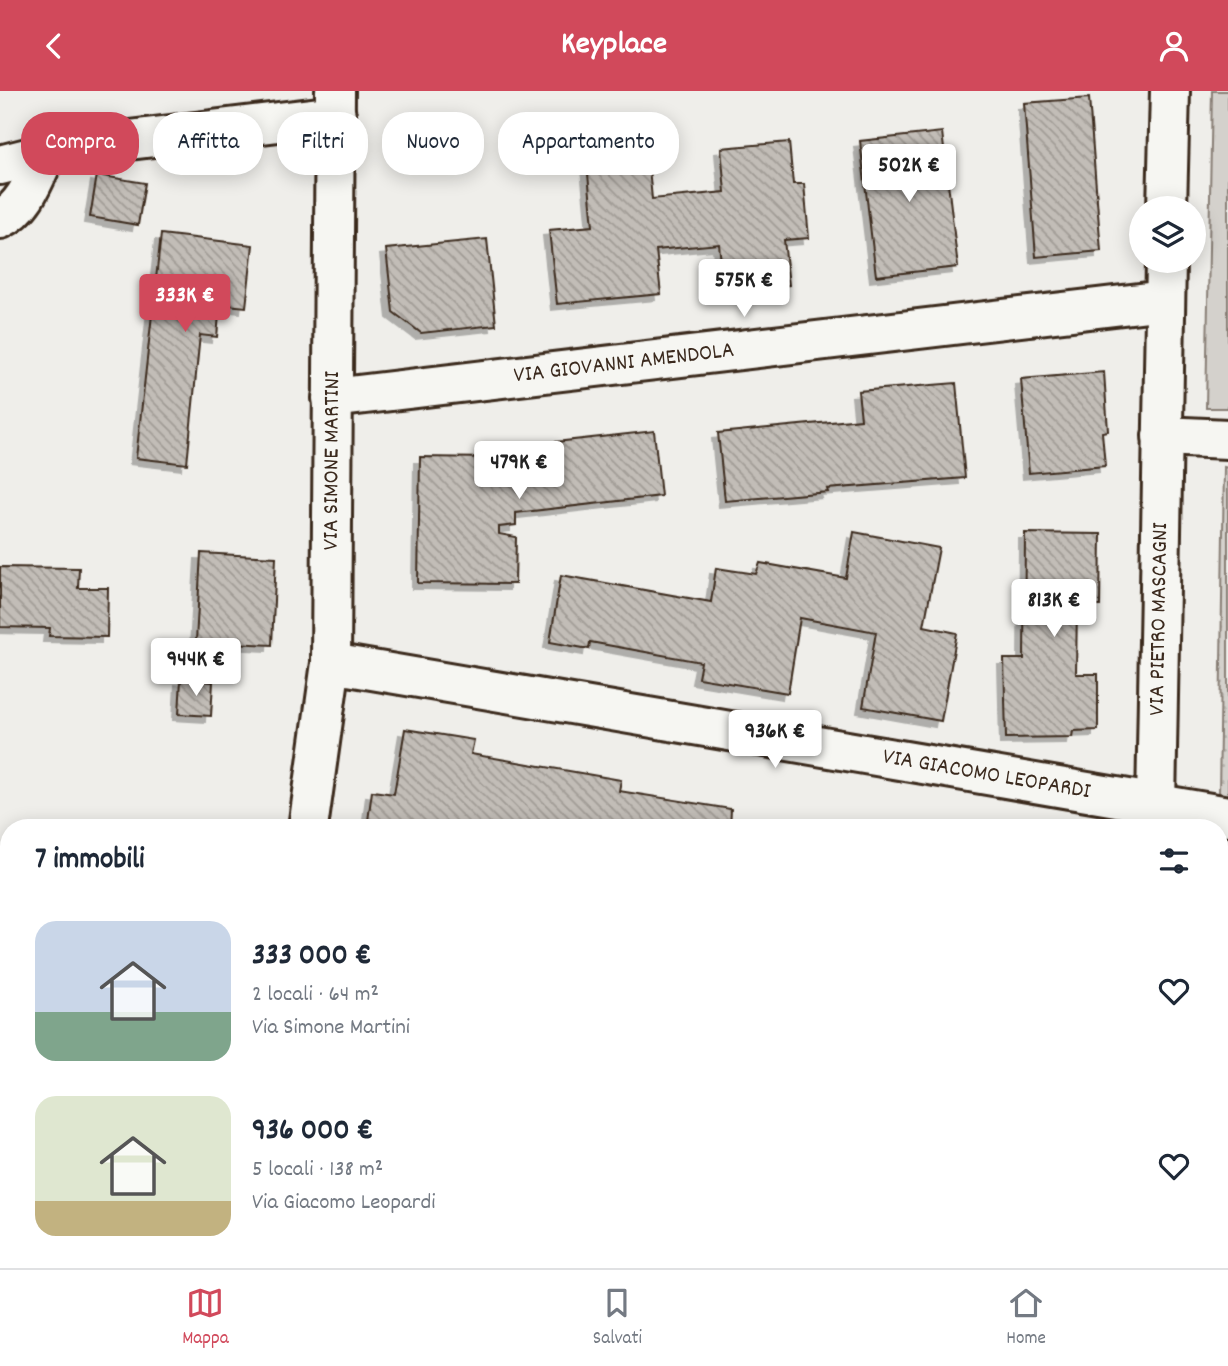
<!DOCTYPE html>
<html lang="it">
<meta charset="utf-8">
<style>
body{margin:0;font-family:Dekko,sans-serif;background:#f2f2f3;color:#1f2937;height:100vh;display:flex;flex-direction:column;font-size:26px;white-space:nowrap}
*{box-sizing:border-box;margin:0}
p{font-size:23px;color:#747a83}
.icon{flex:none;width:38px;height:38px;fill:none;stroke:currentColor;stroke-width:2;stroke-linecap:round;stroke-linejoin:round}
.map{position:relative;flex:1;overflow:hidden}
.drawer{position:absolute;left:0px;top:728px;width:1228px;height:450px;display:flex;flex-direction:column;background:#fff;border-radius:28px 28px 0 0;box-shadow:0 4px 18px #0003}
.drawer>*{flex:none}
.guide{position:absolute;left:21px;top:21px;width:700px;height:63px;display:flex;gap:14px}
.fabs{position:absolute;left:1129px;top:105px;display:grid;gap:14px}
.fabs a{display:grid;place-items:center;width:77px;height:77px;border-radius:50%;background:#fff;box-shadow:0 4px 18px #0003;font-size:35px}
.price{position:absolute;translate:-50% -60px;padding:0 16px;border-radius:7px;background:#fff;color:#222;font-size:23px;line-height:46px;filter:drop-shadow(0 2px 4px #0008)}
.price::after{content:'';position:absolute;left:50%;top:42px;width:21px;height:16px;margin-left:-10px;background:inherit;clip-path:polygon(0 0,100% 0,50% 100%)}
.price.current{background:#d1495b;color:#fff}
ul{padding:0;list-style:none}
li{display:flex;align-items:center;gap:21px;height:175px;padding:0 35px}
li span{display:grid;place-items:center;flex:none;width:196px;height:140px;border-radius:21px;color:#555}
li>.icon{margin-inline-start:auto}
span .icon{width:84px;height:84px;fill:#fffc;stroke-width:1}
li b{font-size:30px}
h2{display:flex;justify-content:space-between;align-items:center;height:84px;padding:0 35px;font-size:30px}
.tag{padding:0 24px;border-radius:28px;background:#fff;box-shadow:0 4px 18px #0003;font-size:24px;line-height:63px}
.tag.current{background:#d1495b;color:#fff}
header{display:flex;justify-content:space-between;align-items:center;height:91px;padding:0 35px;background:#d1495b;color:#fff;font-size:32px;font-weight:700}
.dock{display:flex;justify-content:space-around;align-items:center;height:98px;border-top:2px solid #e0e1e3;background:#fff;font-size:19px;color:#747a83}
.dock a{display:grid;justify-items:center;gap:4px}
.dock .current{color:#d1495b}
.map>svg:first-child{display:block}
</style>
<header><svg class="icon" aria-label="back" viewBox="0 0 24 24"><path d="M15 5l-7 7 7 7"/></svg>Keyplace<svg class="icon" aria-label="person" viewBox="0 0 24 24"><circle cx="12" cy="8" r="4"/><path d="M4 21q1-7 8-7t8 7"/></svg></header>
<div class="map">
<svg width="1228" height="1177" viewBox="0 0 1228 1177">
<defs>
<pattern id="grass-dots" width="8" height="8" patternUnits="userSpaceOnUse" patternTransform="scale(1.75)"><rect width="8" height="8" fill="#d4d1cc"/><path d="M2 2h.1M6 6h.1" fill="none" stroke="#b7b4af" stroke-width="1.8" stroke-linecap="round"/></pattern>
<pattern id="building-back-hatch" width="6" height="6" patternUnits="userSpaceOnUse" patternTransform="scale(1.75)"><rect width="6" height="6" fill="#c2bdb7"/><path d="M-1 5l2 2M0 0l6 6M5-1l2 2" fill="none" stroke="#9f9a94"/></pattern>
<filter id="shadow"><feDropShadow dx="-6" dy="6" stdDeviation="0" flood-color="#0004"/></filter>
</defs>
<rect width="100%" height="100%" fill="#efeeea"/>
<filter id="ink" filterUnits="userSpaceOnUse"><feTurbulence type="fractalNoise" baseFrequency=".0143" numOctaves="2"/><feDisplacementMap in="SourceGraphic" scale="14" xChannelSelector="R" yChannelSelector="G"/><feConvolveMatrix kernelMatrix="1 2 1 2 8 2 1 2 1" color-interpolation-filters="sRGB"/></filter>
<g filter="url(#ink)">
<polygon fill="url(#grass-dots)" stroke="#887e75" stroke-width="2" points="1224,376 1228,377 1228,706 1219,705"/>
<polygon fill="#d4d1cc" stroke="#887e75" stroke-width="2" points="1212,0 1228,0 1228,317 1206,317"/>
<g fill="url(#building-back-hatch)" stroke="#3b2a1e" stroke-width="2" filter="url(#shadow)">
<polygon points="1089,7 1101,160 1036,166 1024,12"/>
<polygon points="942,41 958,176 876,185 860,50"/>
<polygon points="789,51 793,93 804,93 809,147 784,149 789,194 724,200 719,153 656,159 661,203 557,213 549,139 593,135 587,73 648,67 652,108 725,101 721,57"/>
<polygon points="97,84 145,92 138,134 90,126"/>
<polygon points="161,143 253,154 246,216 220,213 217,246 200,244 187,373 136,367"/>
<polygon points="487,148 496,234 421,242 393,221 386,158"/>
<polygon points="1104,281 1108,340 1102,341 1105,375 1029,382 1021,288"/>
<polygon points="956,292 965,387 827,398 828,401 725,410 718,342 861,328 858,300"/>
<polygon points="654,340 661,405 516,422 516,434 499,436 499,443 516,446 515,493 418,492 420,366 558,368 556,351"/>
<polygon points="854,441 939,457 924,535 957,542 941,630 863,616 876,541 800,527 788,602 698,587 701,571 590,551 589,558 550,551 561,484 711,511 716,477 756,483 760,472 846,487"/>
<polygon points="1025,442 1101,443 1100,515 1077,514 1076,583 1098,583 1098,639 1073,640 1072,646 1006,647 1004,568 1024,568"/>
<polygon points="201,462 276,466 272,554 196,550"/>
<polygon points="0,476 79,477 78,497 108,497 107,546 49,545 50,537 0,536"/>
<polygon points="181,588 213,591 211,625 179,623"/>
<polygon points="405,638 474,649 471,663 621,689 619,700 731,718 730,737 367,737 372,700 394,703"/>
</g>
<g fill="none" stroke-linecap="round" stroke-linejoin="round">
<g stroke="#3b2a1e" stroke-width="44">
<g id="minor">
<polyline points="0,74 71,56 336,24"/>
<polyline points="1167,117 1170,0"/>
<path d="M 0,128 C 25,117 35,86 46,62"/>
<path id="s1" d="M 332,307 L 1165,209"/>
<polyline points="1162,345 1228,348"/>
<path id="s2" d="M 331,572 L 1228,725"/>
<path id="s3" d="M 1156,714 L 1166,170"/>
<path id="s4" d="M 308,737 L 331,572 L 335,0"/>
<polyline points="1220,1090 1228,1092"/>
<polyline points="216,1177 218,1169"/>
</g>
</g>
<g stroke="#3b2a1e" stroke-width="44">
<polyline id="secondary" points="13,1169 36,1177"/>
</g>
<use href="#minor" stroke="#f6f6f2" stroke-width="38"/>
<use href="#secondary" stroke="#f6f6f2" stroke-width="38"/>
</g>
</g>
<g text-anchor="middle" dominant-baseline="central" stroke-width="6" stroke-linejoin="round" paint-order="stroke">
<g font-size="23" fill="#3b2a1e" stroke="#f6f6f2">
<text stroke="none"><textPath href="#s1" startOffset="294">VIA GIOVANNI AMENDOLA</textPath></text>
<text stroke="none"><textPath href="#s4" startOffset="369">VIA SIMONE MARTINI</textPath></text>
<text stroke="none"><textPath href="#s3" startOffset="186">VIA PIETRO MASCAGNI</textPath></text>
<text stroke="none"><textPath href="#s2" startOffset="665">VIA GIACOMO LEOPARDI</textPath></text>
</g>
</g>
</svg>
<div class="fabs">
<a><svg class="icon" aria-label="layers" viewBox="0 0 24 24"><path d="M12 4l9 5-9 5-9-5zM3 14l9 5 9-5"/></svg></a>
</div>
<b class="price" style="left:909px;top:113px">502K €</b>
<b class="price" style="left:744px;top:228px">575K €</b>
<b class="price current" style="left:185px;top:243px">333K €</b>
<b class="price" style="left:519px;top:410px">479K €</b>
<b class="price" style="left:1054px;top:548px">813K €</b>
<b class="price" style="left:196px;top:607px">944K €</b>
<b class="price" style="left:775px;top:679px">936K €</b>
<div class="guide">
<a class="tag current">Compra</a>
<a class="tag">Affitta</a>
<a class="tag">Filtri</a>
<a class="tag">Nuovo</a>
<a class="tag">Appartamento</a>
</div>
<section class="drawer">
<h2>7 immobili<svg class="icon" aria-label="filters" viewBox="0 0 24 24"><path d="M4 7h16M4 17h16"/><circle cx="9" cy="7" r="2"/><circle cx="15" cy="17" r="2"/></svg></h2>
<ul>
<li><span style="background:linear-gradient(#c9d6e8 65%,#7fa58c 0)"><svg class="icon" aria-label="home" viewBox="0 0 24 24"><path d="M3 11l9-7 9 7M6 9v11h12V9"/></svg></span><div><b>333 000 €</b><p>2 locali · 64 m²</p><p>Via Simone Martini</p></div><svg class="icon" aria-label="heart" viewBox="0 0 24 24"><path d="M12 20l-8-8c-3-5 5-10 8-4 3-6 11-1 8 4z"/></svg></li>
<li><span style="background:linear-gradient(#dfe7d0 75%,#c2b280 0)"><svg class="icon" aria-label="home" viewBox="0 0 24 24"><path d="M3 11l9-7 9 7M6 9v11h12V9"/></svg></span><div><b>936 000 €</b><p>5 locali · 138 m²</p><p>Via Giacomo Leopardi</p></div><svg class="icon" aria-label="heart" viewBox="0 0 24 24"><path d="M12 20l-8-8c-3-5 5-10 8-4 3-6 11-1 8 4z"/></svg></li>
</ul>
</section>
</div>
<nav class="dock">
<a class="current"><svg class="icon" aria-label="map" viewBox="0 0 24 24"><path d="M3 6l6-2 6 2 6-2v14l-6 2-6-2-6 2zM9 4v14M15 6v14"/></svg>Mappa</a>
<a><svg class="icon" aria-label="saved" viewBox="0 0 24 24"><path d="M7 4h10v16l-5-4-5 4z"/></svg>Salvati</a>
<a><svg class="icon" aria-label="home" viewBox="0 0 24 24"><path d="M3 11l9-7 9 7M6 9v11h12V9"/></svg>Home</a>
</nav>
